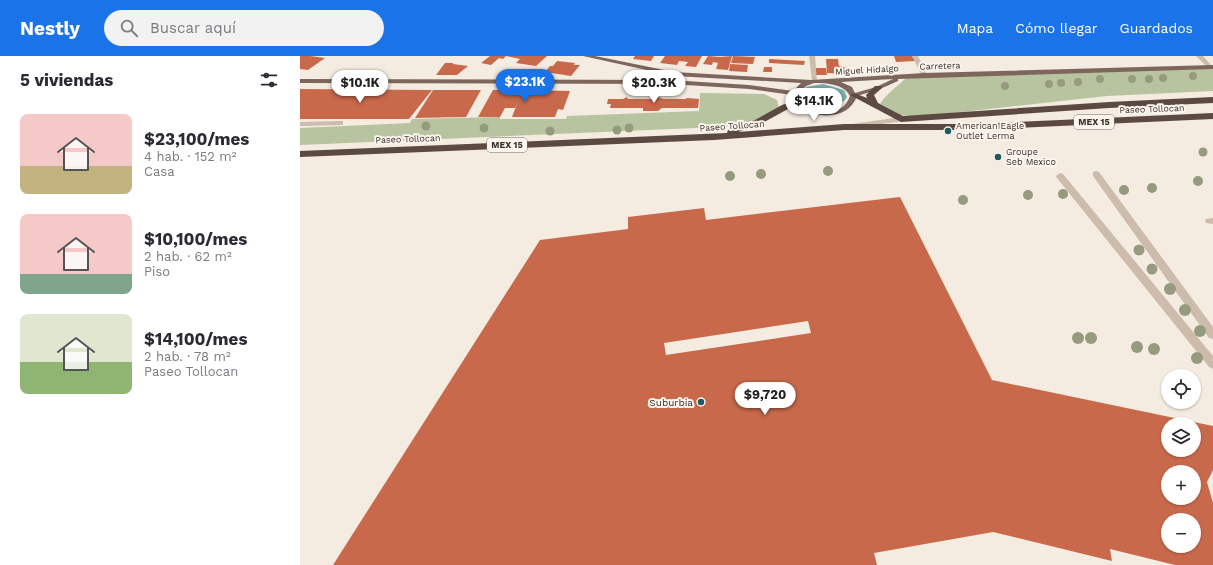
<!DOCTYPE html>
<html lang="es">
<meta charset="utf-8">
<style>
body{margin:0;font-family:"Work Sans",sans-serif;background:#f2f2f3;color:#2b2b33;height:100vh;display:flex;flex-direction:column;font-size:15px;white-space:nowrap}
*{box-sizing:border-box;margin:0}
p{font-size:13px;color:#7c7c81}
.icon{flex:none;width:22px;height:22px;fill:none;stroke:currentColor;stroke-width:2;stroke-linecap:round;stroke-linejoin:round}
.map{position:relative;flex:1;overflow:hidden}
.side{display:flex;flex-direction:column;background:#fff;width:300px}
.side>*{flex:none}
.controls{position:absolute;left:861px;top:313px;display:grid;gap:8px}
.controls a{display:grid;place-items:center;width:40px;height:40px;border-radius:50%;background:#fff;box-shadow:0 1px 3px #0004;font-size:20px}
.price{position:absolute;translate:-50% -34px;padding:0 9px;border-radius:14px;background:#fff;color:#222;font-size:13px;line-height:26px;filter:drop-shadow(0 1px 2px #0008)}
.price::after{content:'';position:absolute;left:50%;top:24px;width:12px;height:9px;margin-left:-6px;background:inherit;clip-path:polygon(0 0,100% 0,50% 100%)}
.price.current{background:#1a73e8;color:#fff}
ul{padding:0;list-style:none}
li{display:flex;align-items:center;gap:12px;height:100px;padding:0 20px}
li span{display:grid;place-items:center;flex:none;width:112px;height:80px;border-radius:8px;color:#555}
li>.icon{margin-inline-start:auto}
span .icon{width:48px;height:48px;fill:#fffc;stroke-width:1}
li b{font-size:17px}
h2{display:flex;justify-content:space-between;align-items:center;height:48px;padding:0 20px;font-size:17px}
header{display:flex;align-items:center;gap:24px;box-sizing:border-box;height:56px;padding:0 20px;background:#1a73e8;color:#fff}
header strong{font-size:19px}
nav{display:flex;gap:22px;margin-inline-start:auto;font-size:14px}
.search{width:280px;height:36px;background:#f2f2f3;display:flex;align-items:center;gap:10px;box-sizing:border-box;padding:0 14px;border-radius:22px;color:#7c7c81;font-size:15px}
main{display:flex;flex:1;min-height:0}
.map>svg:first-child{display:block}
</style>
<header>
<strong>Nestly</strong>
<div class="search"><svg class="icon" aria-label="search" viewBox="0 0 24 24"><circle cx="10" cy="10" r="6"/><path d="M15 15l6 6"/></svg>Buscar aquí</div>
<nav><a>Mapa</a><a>Cómo llegar</a><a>Guardados</a></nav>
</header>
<main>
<section class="side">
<h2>5 viviendas<svg class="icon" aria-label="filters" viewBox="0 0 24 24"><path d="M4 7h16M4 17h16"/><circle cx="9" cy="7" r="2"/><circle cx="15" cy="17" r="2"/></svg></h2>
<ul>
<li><span style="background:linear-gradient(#f6c9c9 65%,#c2b280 0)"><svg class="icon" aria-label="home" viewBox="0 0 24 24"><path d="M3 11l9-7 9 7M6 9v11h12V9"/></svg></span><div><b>$23,100/mes</b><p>4 hab. · 152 m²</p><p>Casa</p></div></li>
<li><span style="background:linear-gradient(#f6c9c9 75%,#7fa58c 0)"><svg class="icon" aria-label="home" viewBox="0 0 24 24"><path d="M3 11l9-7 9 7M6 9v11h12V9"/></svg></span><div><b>$10,100/mes</b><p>2 hab. · 62 m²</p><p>Piso</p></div></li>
<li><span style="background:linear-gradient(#dfe7d0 60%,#8fb573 0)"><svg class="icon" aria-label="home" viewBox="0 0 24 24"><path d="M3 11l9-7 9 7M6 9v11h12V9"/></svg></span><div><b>$14,100/mes</b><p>2 hab. · 78 m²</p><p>Paseo Tollocan</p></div></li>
</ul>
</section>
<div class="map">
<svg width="913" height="509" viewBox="0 0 913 509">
<rect width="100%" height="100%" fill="#f4ebe1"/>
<g fill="#b8c4a0">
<path d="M 913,11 L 913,35 L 807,40 L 643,58 L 613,60 L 601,59 L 580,48 C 584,40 600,28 608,20 Z"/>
<polygon points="400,37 464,38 477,44 479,52 443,70 0,89 0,72 110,67 112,63 200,61 200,63 266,63 267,60 399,55"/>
</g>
<path fill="#7fb0b2" d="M 523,28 L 544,34 L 547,41 L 544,45 C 532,49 502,54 499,37 L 506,31 Z"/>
<g fill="#c8694b" fill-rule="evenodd">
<polygon points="0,0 10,0 25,2 8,14 0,13"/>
<polygon points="190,0 247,0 236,10 216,7 220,3 206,0 203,3 199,2 191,9 181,7"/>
<polygon points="335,0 354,0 351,5 333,3"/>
<polygon points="365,0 402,0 396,11 385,10 388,6 379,5 377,9 360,7"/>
<polygon points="408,0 420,1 432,0 428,14 416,13 418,7 413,6 412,9 403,8"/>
<polygon points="433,0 455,1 453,8 431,7"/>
<polygon points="594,0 612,0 615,5 596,6"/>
<polygon points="469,3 505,5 504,9 469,7"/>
<polygon points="526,3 538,3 539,10 546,10 547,18 527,17"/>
<polygon points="257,5 275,7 274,9 280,9 271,20 245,16 250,10 253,10"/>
<polygon points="145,7 153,7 153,8 168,10 157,19 136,19"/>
<polygon points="430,8 448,9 447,16 429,15"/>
<polygon points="464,11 472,11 472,16 463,16"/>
<polygon points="515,12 526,12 527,19 515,19"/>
<polygon points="0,33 132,34 109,63 0,63"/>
<polygon points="133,34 181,34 166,61 115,62"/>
<polygon points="193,34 214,34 211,38 222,38 224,34 270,35 263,54 258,53 255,61 212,61 218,45 215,52 205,52 200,61 178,61"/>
<polygon points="327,41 328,43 354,43 358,41 363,43 385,43 387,42 399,43 398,52 362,52 358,55 343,55 343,52 310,52 311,48 307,48 308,43 323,43"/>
<path d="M 600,141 L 692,324 L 913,370 L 913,414 L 907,426 L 913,447 L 913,509 L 875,509 L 810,493 L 812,505 L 693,476 L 574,497 L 577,509 L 33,509 L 240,184 L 328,173 L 328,161 L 404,152 L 406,164 ZM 508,265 L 511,277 L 366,299 L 364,287 ZM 868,368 L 894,368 L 894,394 L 868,394 ZM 868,416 L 894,416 L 894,442 L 868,442 ZM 868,464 L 894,464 L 894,490 L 868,490 Z"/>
</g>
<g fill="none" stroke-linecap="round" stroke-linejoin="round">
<g fill="#cdbbac" fill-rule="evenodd">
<polygon points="509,0 515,0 517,26 512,25"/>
<polygon points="612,0 618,0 627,19 626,20 622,20"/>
<polygon points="896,0 903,0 912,10 912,12 908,12"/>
<polygon points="601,61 604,61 604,65 552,72 548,70 552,68"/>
<polygon points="40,65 43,65 43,69 0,70 0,66"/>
<polygon points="796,115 799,116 913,271 913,283 909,282 793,120 793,116"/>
<polygon points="760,117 763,118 913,300 913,313 909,311 757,122 756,120"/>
<polygon points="913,162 913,168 906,167 905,165 906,163"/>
</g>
<path fill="#7d675c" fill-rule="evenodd" d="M 283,0 L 295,0 L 374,16 L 511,24 L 624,17 L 913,9 L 913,13 L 598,23 L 598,25 L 580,33 L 557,40 C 551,58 530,63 512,57 C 507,55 501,51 496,48 L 492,39 L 449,33 L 370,28 L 0,27 L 0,23 L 370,24 L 449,29 L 493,35 L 501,27 L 374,20 ZM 593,23 L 576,31 L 555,37 L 552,31 L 541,26 ZM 514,27 C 527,27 544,28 550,40 C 541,64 518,55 501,46 L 499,36 L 506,30 Z"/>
<g fill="#5c4a42" fill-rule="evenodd">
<polygon points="575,30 581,30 582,32 574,39 578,47 603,60 809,46 913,41 913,47 809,52 601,66 550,39 554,37 567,42 566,39"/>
<polygon points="498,44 502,47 501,49 488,53 459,69 438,76 544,68 674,68 913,57 913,63 674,74 544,74 414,84 0,101 0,95 427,77 428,74 453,65 482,49"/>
</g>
</g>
<g fill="#969b7f">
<circle cx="893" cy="20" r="4"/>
<circle cx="863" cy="22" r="4"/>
<circle cx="800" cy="23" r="4"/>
<circle cx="832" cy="23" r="4"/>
<circle cx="849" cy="23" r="4"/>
<circle cx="778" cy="26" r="4"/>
<circle cx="761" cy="27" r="4"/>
<circle cx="749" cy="28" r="4"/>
<circle cx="705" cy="30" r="4"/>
<circle cx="126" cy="70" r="4.5"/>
<circle cx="184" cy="72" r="4.5"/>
<circle cx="329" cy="72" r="4.5"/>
<circle cx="317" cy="74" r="4.5"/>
<circle cx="250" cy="75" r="4.5"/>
<circle cx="903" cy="96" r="4.5"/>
<circle cx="528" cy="115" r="5"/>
<circle cx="461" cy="118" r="5"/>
<circle cx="430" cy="120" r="5"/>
<circle cx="898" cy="125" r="5"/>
<circle cx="852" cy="132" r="5"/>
<circle cx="824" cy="134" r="5"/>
<circle cx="763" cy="138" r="5"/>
<circle cx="728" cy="139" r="5"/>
<circle cx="663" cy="144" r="5"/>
<circle cx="839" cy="194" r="5.5"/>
<circle cx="852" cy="213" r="5.5"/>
<circle cx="870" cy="233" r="6"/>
<circle cx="885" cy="254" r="6"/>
<circle cx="900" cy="275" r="6"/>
<circle cx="778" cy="282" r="6"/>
<circle cx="791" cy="282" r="6"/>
<circle cx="837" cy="291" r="6"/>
<circle cx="854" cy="293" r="6"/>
<circle cx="897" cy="302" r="6"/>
</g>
<g fill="#1f5a5e" stroke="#fbf5ee" stroke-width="1.5">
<circle cx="648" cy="75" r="4"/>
<circle cx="698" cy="101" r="4"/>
<circle cx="401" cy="346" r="4"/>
</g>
<g text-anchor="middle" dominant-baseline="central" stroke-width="4" stroke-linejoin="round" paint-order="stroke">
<g font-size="9" fill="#3b302b" stroke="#fbf5ee">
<text transform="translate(640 10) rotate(-2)">Carretera</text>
<text transform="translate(567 14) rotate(-3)">Miguel Hidalgo</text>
<text transform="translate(852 53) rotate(-2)">Paseo Tollocan</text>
<text transform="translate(432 70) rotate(-4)">Paseo Tollocan</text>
<text transform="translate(108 83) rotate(-2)">Paseo Tollocan</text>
</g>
<g fill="#fbf5ee" stroke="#756b66" stroke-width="1">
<rect x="774" y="59" width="40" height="14" rx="3"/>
<rect x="187" y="82" width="40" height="14" rx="3"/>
</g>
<g font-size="9" font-weight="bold" fill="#3b302b">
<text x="794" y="66">MEX 15</text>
<text x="207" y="89">MEX 15</text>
</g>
<g font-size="9" fill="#3b302b" stroke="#fbf5ee" text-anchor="start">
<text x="656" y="70">American Eagle<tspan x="656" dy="10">Outlet Lerma</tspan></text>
<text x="706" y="96">Groupe<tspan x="706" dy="10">Seb Mexico</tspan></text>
</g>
<g font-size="10" fill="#3b302b" stroke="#fbf5ee" text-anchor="end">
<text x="393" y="346">Suburbia</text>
</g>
</g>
</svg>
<div class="controls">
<a><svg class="icon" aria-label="locate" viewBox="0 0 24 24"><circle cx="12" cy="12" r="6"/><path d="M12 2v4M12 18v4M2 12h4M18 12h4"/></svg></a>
<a><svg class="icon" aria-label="layers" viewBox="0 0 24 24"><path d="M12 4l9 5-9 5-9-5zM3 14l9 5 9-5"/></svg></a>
<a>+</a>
<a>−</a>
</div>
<b class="price current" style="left:225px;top:47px">$23.1K</b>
<b class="price" style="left:60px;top:48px">$10.1K</b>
<b class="price" style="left:354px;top:48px">$20.3K</b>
<b class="price" style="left:514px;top:66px">$14.1K</b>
<b class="price" style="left:465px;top:360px">$9,720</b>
</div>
</main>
